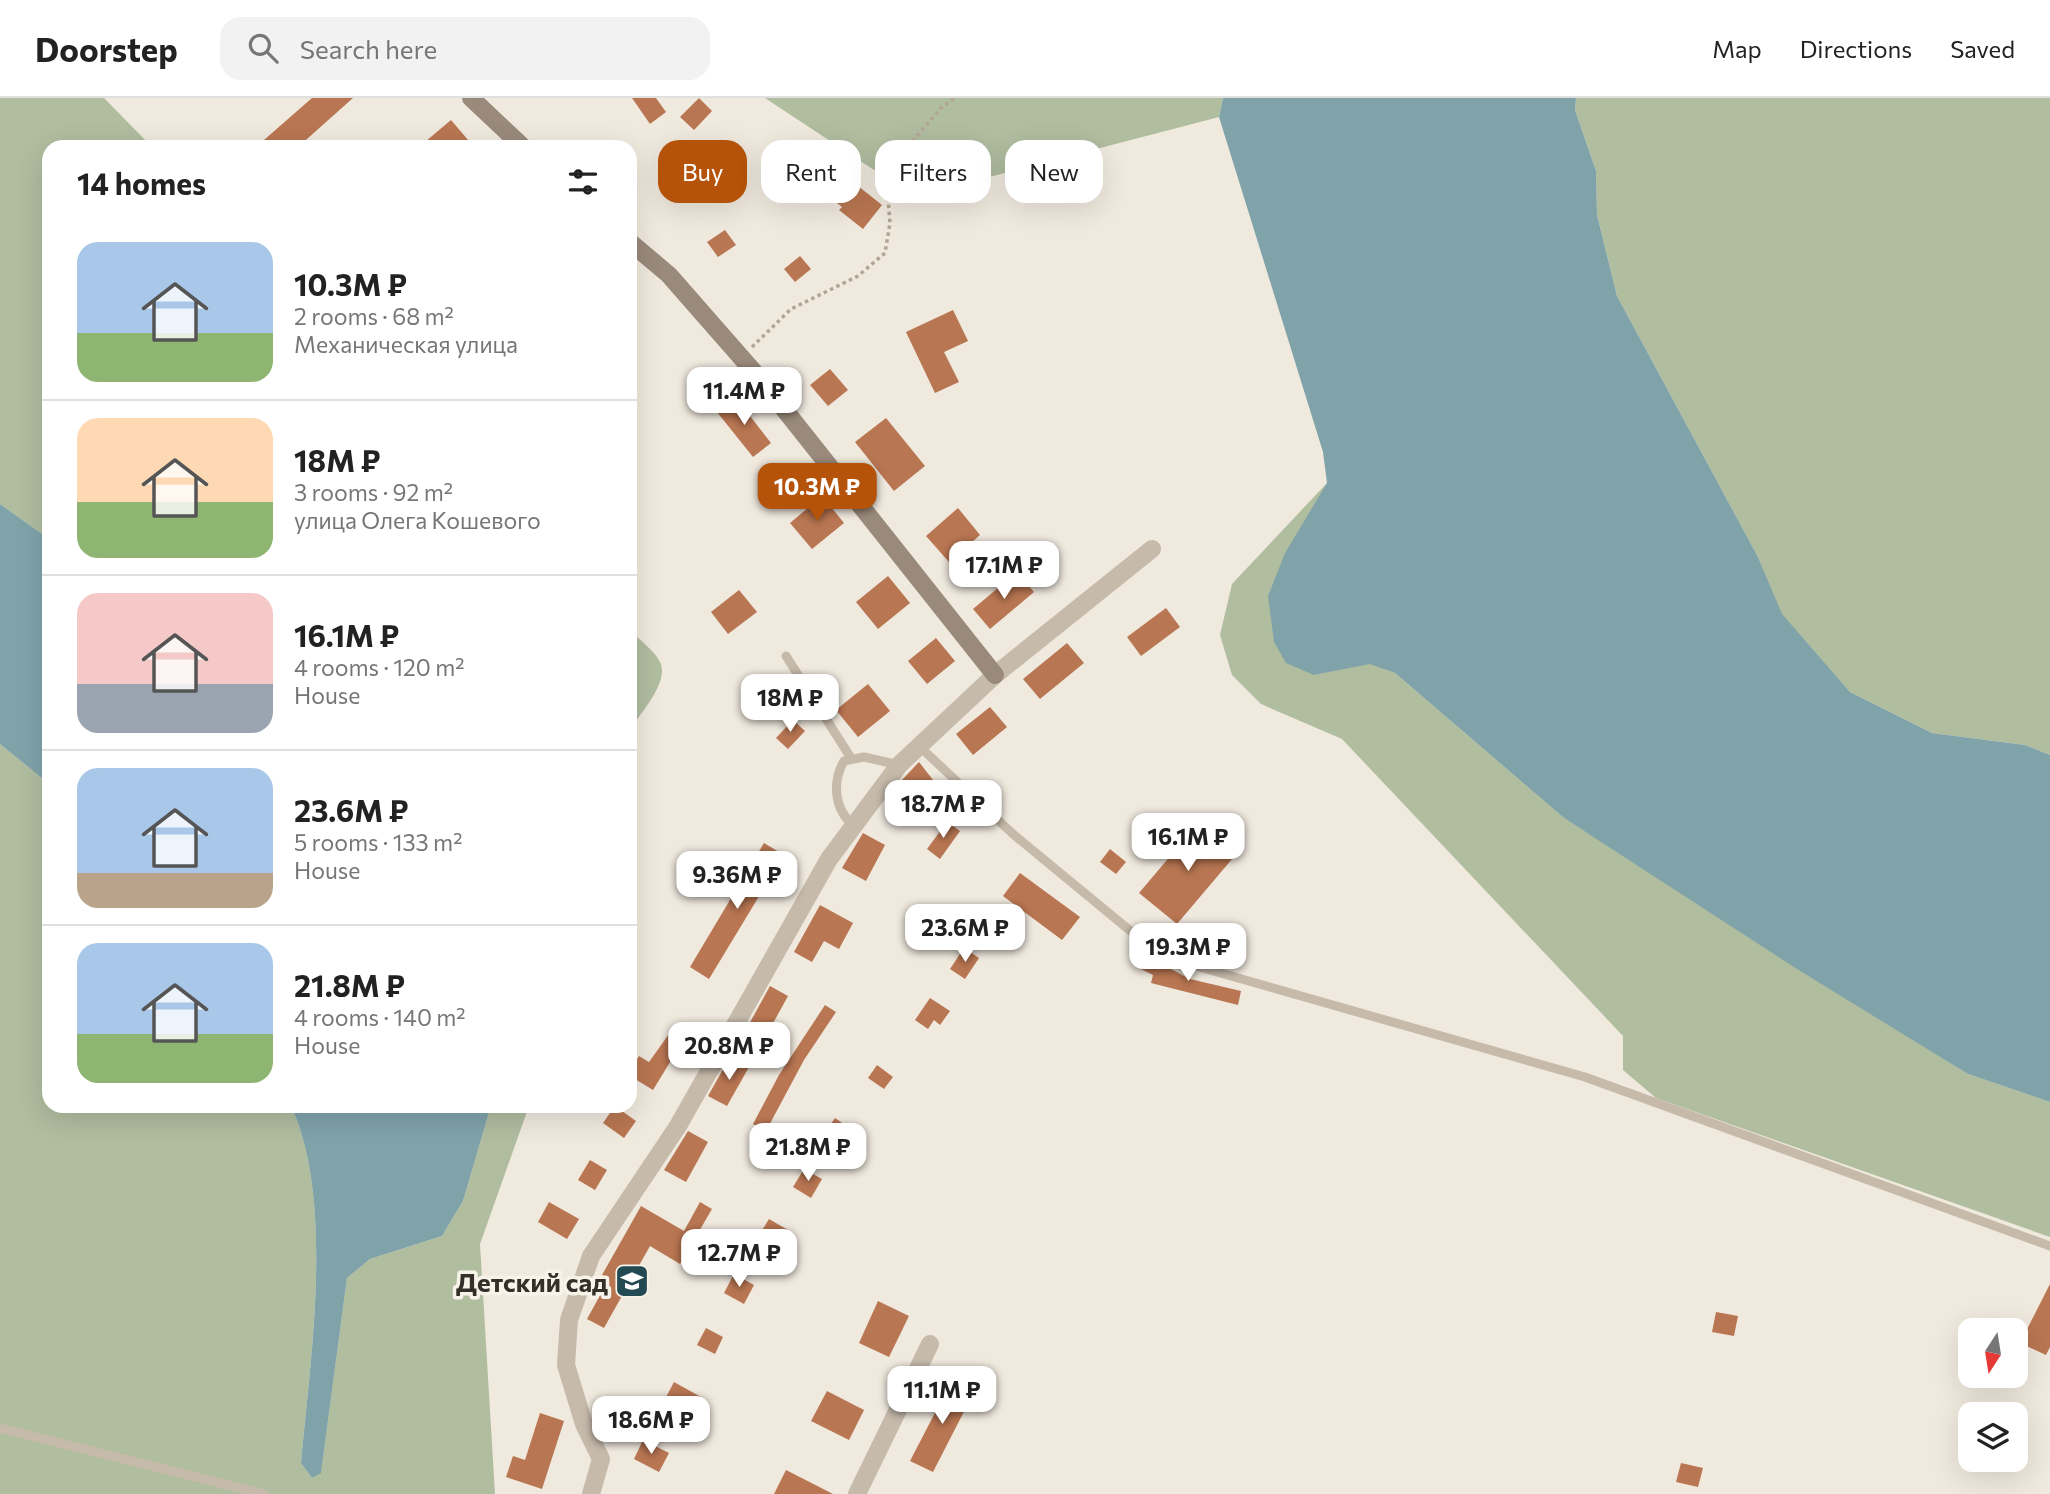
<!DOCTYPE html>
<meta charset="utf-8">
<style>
body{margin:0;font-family:Commissioner,sans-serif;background:#f2f2f2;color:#222;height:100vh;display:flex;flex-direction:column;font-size:26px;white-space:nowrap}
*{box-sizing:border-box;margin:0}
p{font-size:23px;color:#767676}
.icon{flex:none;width:38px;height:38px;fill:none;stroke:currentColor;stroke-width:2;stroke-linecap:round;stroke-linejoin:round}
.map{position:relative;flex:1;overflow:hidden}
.panel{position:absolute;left:42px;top:42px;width:595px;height:973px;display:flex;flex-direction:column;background:#fff;border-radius:21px;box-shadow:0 7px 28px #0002}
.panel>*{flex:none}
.banner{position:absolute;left:658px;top:42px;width:665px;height:63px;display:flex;gap:14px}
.needle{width:46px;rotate:192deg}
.buttons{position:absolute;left:1958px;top:1220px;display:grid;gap:14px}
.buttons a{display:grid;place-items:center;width:70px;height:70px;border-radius:14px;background:#fff;box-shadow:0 7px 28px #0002;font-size:35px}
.price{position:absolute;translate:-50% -60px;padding:0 16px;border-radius:14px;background:#fff;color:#222;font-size:23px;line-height:46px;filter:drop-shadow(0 2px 4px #0008)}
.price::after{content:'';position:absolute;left:50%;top:42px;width:21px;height:16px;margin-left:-10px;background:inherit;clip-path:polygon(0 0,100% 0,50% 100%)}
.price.on{background:#b45309;color:#fff}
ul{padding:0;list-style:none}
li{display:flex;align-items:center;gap:21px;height:175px;padding:0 35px}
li+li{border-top:2px solid #e0e0e0}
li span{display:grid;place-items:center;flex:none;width:196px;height:140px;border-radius:21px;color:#555}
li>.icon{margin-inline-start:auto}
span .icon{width:84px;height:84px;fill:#fffc;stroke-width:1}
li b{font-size:30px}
h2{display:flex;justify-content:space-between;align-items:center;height:84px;padding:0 35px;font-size:30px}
.tag{padding:0 24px;border-radius:21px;background:#fff;box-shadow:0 7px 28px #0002;font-size:24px;line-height:63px}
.tag.on{background:#b45309;color:#fff}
header{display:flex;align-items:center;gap:42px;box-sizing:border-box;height:98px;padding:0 35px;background:#fff;border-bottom:2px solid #e0e0e0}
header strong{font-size:33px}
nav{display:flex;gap:38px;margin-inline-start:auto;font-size:24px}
.search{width:490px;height:63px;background:#f2f2f2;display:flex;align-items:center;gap:18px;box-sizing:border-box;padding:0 24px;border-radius:21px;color:#767676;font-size:26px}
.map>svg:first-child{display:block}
</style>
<header>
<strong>Doorstep</strong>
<div class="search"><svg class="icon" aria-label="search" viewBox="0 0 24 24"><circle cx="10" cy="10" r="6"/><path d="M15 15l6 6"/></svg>Search here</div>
<nav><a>Map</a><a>Directions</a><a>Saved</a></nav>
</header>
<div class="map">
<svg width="2050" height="1396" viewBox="0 0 2050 1396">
<rect width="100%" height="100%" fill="#f0e9de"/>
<g fill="#b0bd9f">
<polygon points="0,0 104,0 152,49 49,49 49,441 0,406"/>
<polygon points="765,0 1223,0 1219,19 978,82 922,83 874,72"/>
<polygon points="1576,0 2050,0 2050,657 2025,647 1932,635 1850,594 1781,516 1758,459 1617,198 1597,117 1596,73 1575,12"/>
<polygon points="1327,385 1316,409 1314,577 1370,565 1395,575 1564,720 1968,976 2050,1004 2050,1139 1656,1000 1623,972 1623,938 1342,641 1261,606 1232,577 1220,537 1232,486"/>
<path d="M 630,532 C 639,542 654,552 660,564 C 670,584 640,615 630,632 Z"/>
<path d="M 0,646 L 49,686 L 49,1008 L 291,1008 C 335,1102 310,1263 301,1365 L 312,1380 L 321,1374 L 347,1180 L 370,1161 L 442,1138 L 463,1103 L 491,1008 L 529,1008 L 480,1146 L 495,1396 L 0,1396 Z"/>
</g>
<g fill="#80a3aa">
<polygon points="1223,0 1576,0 1575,12 1596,73 1597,117 1617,198 1758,459 1782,516 1850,594 1932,635 2025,647 2050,657 2050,1004 1968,976 1797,871 1564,720 1395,575 1370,566 1314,577 1286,565 1274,544 1268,498 1285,455 1327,385 1323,354 1219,19"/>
<polygon points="0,406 49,441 49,686 0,646"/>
<path d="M 291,1008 L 491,1008 L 463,1103 L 442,1138 L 370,1161 L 347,1180 L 321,1375 L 312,1380 L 301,1365 C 310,1263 335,1103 291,1008 Z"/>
</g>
<g fill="#b97652">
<polygon points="312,0 353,0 298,49 256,49"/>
<polygon points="632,0 656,0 666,14 650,26"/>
<polygon points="699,0 712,13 694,32 680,19"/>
<polygon points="451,22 469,43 462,49 419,49"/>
<polygon points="679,78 688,91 673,102 663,89"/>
<polygon points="842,81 855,91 858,88 882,107 863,131 839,112 842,109 828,98"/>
<polygon points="725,132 736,147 718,159 707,144"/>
<polygon points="800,158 811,171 795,184 784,171"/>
<polygon points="953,212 968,243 944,254 959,284 935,295 906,234"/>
<polygon points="830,271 848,292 828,308 810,287"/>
<polygon points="736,300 771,345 753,359 717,314"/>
<polygon points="886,320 925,368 894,393 855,344"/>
<polygon points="822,398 844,425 812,451 790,425"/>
<polygon points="958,410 980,437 949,464 926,438"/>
<polygon points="1017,474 1034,494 990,531 973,511"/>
<polygon points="888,478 910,505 878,531 856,504"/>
<polygon points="739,492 757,514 728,536 711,514"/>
<polygon points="1166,510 1180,529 1141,558 1127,539"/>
<polygon points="936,540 955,563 927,586 908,563"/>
<polygon points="1067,545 1084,565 1040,601 1023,581"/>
<polygon points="868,586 890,613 858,639 836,612"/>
<polygon points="990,609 1007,629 973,657 956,636"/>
<polygon points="793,622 805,633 788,651 776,640"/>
<polygon points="919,664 940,691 919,706 901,683"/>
<polygon points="1200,723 1238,754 1177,826 1139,795"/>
<polygon points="947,724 960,733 940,761 927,751"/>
<polygon points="863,735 885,747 866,783 842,770"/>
<polygon points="764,745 784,757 709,881 690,869"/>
<polygon points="1110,751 1126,764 1116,776 1100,764"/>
<polygon points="1020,775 1080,819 1062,842 1003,798"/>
<polygon points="820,807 853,825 839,851 824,843 812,864 794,854"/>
<polygon points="964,850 979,860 965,881 950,871"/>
<polygon points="1146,858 1190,881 1241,893 1238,907 1151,885 1153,877 1141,871"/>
<polygon points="770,888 788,898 766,938 748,928"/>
<polygon points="930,900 950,913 940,927 934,922 928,931 915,922"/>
<polygon points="825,907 836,914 804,962 766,1033 753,1026 779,977"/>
<polygon points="674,929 692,942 680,959 675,956 653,992 630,978 630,972 639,958 649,964"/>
<polygon points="730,959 749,969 727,1008 708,998"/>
<polygon points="877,967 893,979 884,991 868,980"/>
<polygon points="615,1008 636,1023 624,1040 603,1025"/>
<polygon points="835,1020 851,1031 842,1044 826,1033"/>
<polygon points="688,1033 708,1044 686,1084 664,1072"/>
<polygon points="590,1062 607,1072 595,1092 578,1082"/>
<polygon points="804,1071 822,1081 811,1100 793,1089"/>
<polygon points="549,1104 579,1121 567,1141 538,1124"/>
<polygon points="700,1104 712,1111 680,1166 650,1148 604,1230 587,1221 609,1181 602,1177 641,1108 684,1133"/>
<polygon points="769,1121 788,1132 777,1150 758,1139"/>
<polygon points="734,1176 754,1187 744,1206 724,1195"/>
<polygon points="2050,1186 2050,1249 2046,1257 2020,1245"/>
<polygon points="878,1203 909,1218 889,1259 859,1245"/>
<polygon points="1716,1214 1738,1218 1734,1238 1712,1234"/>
<polygon points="706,1230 723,1239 715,1256 697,1247"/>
<polygon points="952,1282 974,1294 933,1374 910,1363"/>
<polygon points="674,1284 701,1299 691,1317 664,1303"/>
<polygon points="827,1293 864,1312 849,1342 811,1323"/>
<polygon points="540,1315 564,1323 542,1391 506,1379 513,1358 525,1362"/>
<polygon points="643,1342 669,1355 659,1374 634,1361"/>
<polygon points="1681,1365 1703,1370 1698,1389 1676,1384"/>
<polygon points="786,1372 833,1396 774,1396"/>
</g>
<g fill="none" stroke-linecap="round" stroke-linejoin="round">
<polyline stroke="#b2a595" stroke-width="3.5" stroke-dasharray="3.5 3.5" stroke-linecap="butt" points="752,249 791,211 858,178 885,155 890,125 886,74 942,9 955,0"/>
<g stroke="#c6baab" stroke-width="9">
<polyline points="786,558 851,660"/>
<polyline points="920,649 1013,736 1139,840 1196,868 1585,979 2050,1148"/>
<path d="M 853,727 C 834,711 832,684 844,663 L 864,659 L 899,667"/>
<polyline points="0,1330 264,1396"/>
</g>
<g stroke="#c6baab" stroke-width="18">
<polyline points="591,1396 601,1361 584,1326 566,1267 569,1222 591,1158 678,1028 829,761 899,667 995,577 1152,451"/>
<polyline points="857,1396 930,1246"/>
</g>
<g stroke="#9a8a7c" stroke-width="18">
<polyline points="471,0 523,49"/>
<polyline points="630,144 669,177 761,282 995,577"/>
</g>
</g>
<defs>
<g id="school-square" transform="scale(1.75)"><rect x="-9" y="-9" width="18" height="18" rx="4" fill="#234a52" stroke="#f8f3e9"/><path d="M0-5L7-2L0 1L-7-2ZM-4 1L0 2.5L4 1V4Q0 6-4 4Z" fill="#fff"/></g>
</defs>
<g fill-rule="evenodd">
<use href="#school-square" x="632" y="1183"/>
</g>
<g text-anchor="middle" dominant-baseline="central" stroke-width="7" stroke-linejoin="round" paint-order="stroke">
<g font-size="26" font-weight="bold" fill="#352e29" stroke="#f8f3e9" text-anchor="end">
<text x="608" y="1183">Детский сад</text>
</g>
</g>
</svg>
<div class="buttons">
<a><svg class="needle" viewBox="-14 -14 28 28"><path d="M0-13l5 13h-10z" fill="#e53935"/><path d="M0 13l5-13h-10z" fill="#767676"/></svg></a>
<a><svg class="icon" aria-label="layers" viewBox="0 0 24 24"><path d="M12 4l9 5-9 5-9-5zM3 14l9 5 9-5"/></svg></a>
</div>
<b class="price" style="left:744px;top:329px">11.4M ₽</b>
<b class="price on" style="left:817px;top:425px">10.3M ₽</b>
<b class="price" style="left:1004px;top:503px">17.1M ₽</b>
<b class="price" style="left:790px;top:636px">18M ₽</b>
<b class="price" style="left:943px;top:742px">18.7M ₽</b>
<b class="price" style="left:1188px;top:775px">16.1M ₽</b>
<b class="price" style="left:737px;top:813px">9.36M ₽</b>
<b class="price" style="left:965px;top:866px">23.6M ₽</b>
<b class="price" style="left:1188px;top:885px">19.3M ₽</b>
<b class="price" style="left:729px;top:984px">20.8M ₽</b>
<b class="price" style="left:808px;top:1085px">21.8M ₽</b>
<b class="price" style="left:739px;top:1191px">12.7M ₽</b>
<b class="price" style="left:942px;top:1328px">11.1M ₽</b>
<b class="price" style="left:651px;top:1358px">18.6M ₽</b>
<div class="banner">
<a class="tag on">Buy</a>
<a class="tag">Rent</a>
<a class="tag">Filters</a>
<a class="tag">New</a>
</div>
<section class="panel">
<h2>14 homes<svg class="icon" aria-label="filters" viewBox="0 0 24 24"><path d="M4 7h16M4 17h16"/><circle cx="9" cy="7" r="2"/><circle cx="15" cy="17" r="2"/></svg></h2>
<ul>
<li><span style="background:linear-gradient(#a9c7e8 65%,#8fb573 0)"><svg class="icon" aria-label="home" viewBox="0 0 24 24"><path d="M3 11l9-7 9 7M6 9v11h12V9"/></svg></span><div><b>10.3M ₽</b><p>2 rooms · 68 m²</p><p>Механическая улица</p></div></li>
<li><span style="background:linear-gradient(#ffd9b3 60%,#8fb573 0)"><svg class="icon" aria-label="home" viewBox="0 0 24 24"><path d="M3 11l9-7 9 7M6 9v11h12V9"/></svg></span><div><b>18M ₽</b><p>3 rooms · 92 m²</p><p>улица Олега Кошевого</p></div></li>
<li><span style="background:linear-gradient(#f6c9c9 65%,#9aa5b1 0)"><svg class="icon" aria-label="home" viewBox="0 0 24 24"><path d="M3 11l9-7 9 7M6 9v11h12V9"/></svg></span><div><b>16.1M ₽</b><p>4 rooms · 120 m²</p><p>House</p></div></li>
<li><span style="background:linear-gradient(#a9c7e8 75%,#b9a48a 0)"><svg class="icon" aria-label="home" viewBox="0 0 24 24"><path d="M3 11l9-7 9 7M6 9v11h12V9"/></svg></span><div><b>23.6M ₽</b><p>5 rooms · 133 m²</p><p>House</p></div></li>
<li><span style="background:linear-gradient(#a9c7e8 65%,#8fb573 0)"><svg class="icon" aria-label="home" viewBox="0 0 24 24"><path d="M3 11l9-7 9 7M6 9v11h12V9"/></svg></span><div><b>21.8M ₽</b><p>4 rooms · 140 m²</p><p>House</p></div></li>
</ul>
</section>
</div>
